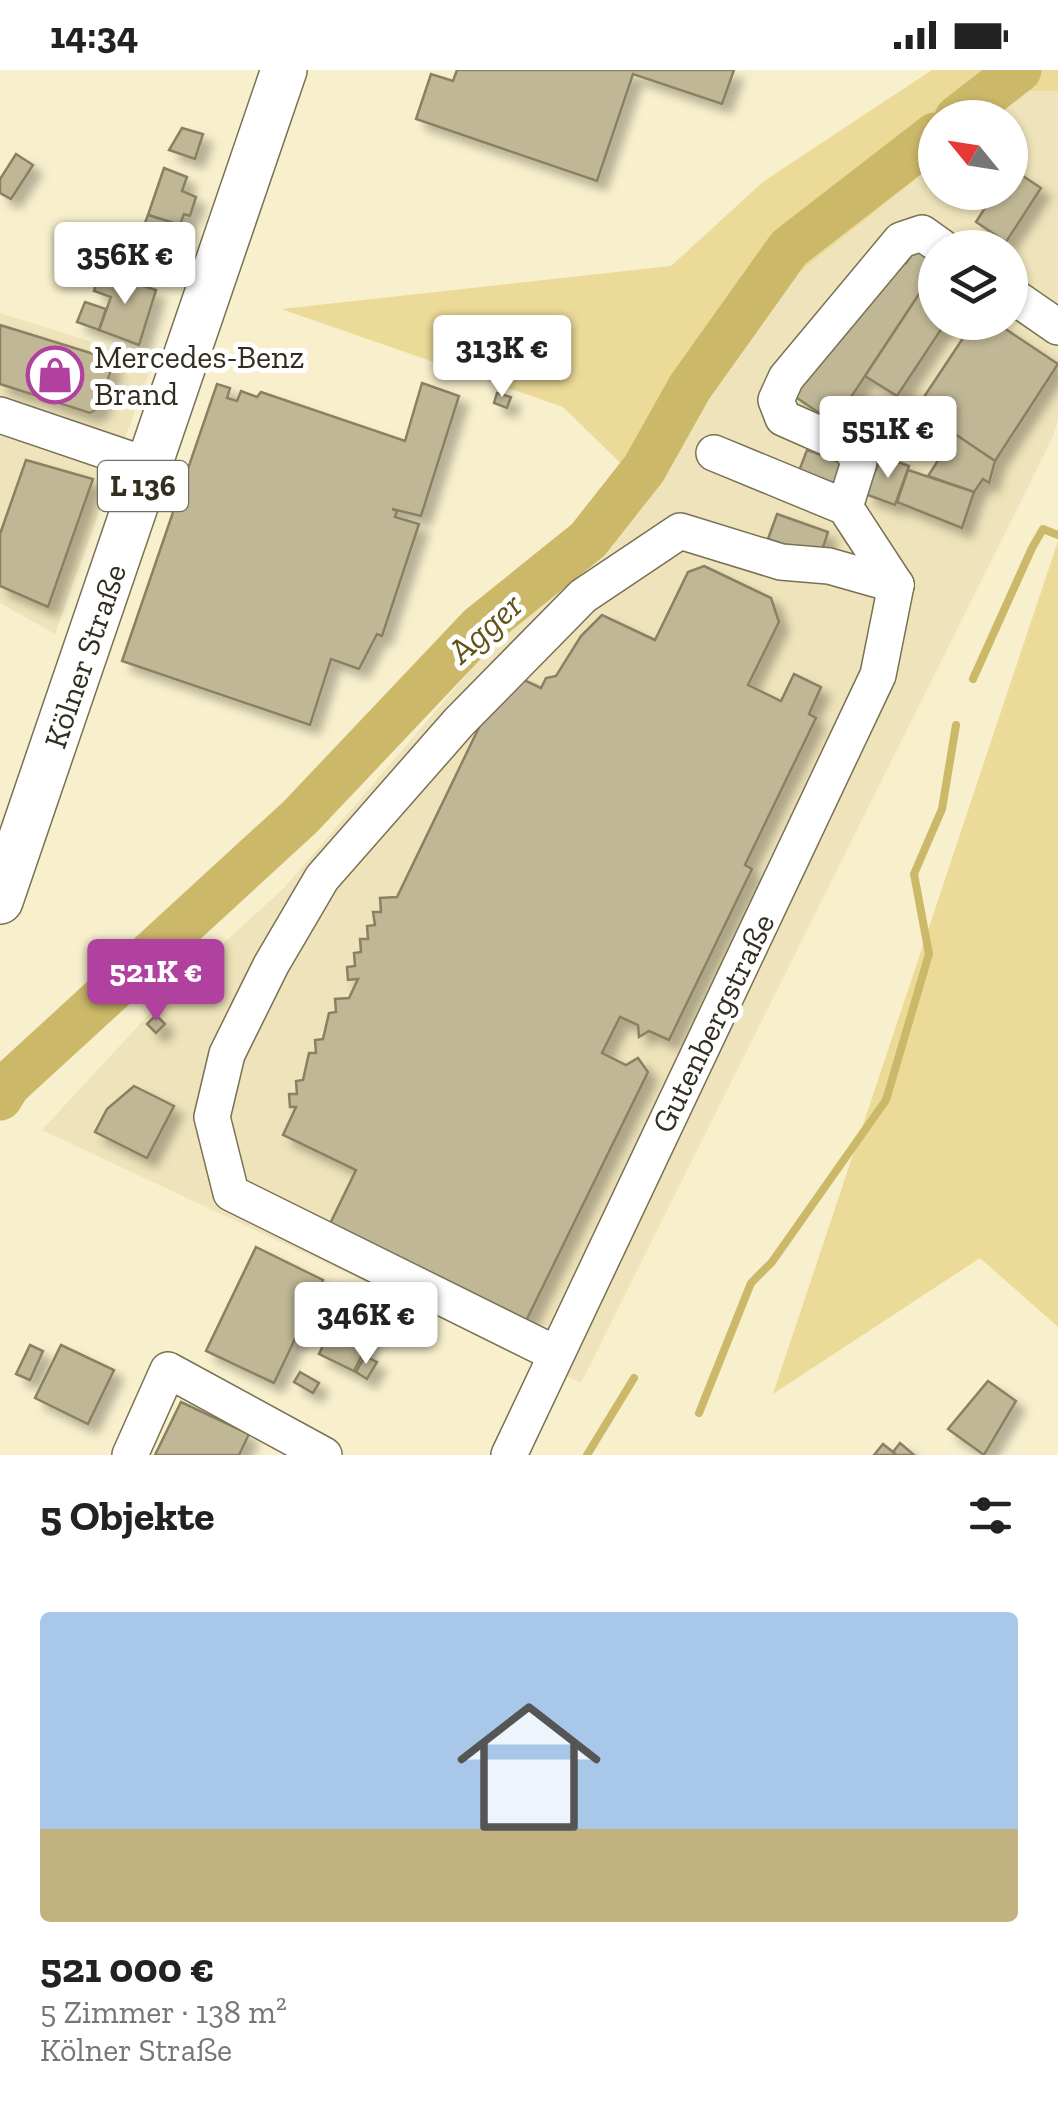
<!DOCTYPE html>
<html lang="de">
<meta charset="utf-8">
<style>
body{margin:0;font-family:"Zilla Slab",serif;background:#f6f6f6;color:#222;height:100vh;display:flex;flex-direction:column;font-size:38px;white-space:nowrap}
*{box-sizing:border-box;margin:0}
p{font-size:32px;color:#767676}
.icon{flex:none;width:55px;height:55px;fill:none;stroke:currentColor;stroke-width:2;stroke-linecap:round;stroke-linejoin:round}
.map{position:relative;height:1385px;overflow:hidden}
.details{display:flex;flex-direction:column;background:#fff;flex:1}
.details>*{flex:none}
.needle{width:65px;rotate:300deg}
.tools{position:absolute;left:918px;top:30px;display:grid;gap:20px}
.tools a{display:grid;place-items:center;width:110px;height:110px;border-radius:50%;background:#fff;box-shadow:0 2px 8px #0004;font-size:50px}
.price{position:absolute;translate:-50% -85px;padding:0 22px;border-radius:10px;background:#fff;color:#222;font-size:32px;line-height:65px;filter:drop-shadow(0 2px 5px #0008)}
.price::after{content:'';position:absolute;left:50%;top:60px;width:30px;height:22px;margin-left:-15px;background:inherit;clip-path:polygon(0 0,100% 0,50% 100%)}
.price.selected{background:#b0419e;color:#fff}
ul{padding:0;list-style:none}
li{display:grid;align-content:center;gap:20px;height:530px;padding:0 40px}
li+li{border-top:2px solid #e0e0e0}
li span{display:grid;place-items:center;height:310px;border-radius:10px;color:#555}
li>.icon{margin-inline-start:auto}
span .icon{width:180px;height:180px;fill:#fffc;stroke-width:1}
li b{font-size:42px}
h2{display:flex;justify-content:space-between;align-items:center;height:120px;padding:0 40px;font-size:42px}
.status{display:flex;justify-content:space-between;align-items:center;height:70px;padding:0 50px;background:#fff;direction:ltr}
.status svg{height:28px;fill:currentColor}
.map>svg:first-child{display:block}
</style>
<div class="status"><b>14:34</b><svg viewBox="0 0 49 12"><path d="M0 12V9h3v3zM5 12V6h3v6zM10 12V3h3v9zM15 12V0h3v12zM26 1h20v11H26zM47 4h2v5h-2z"/></svg></div>
<div class="map">
<svg width="1058" height="1385" viewBox="0 0 1058 1385">
<defs>
<filter id="shadow"><feDropShadow dx="9" dy="9" stdDeviation="5" flood-color="#0004"/></filter>
</defs>
<rect width="100%" height="100%" fill="#f8f0cd"/>
<g fill="#eee3ba" fill-rule="evenodd">
<path d="M 1026,21 L 1058,21 L 1058,350 L 1052,369 L 581,1313 L 42,1060 L 163,929 L 285,817 L 475,595 L 647,419 L 791,209 L 935,94 L 935,122 L 1010,122 L 1010,48 L 993,47 ZM 935,178 L 1010,178 L 1010,252 L 935,252 Z"/>
<polygon points="0,243 153,291 55,564 0,533"/>
</g>
<g fill="#ecdb98">
<polygon points="932,0 1058,0 1058,21 1026,21 993,47 935,48 935,94 791,209 647,419 563,337 281,239 671,196 764,111"/>
<polygon points="1058,471 1058,1257 980,1188 773,1324"/>
</g>
<g fill="none" stroke-linecap="round" stroke-linejoin="round">
<g stroke="#ccb869" stroke-width="8">
<polyline points="973,609 1032,478 1043,459 1058,465"/>
<polyline points="699,1343 751,1213 772,1192 886,1030 929,884 914,804 942,739 956,655"/>
<polyline points="587,1385 634,1308"/>
</g>
<g stroke="#ccb869" stroke-width="45">
<polyline points="957,48 1019,0"/>
<polyline points="0,1028 8,1015 300,747 480,557 588,470 644,399 690,317 789,178 935,65"/>
</g>
</g>
<g fill="#c0b796" stroke="#8a8162" stroke-width="2.5" filter="url(#shadow)">
<polygon points="457,0 734,0 722,34 633,4 597,111 416,49 431,4 453,11"/>
<polygon points="182,58 203,64 195,89 169,80"/>
<polygon points="16,84 33,95 11,129 0,123 0,109"/>
<polygon points="164,98 187,107 182,121 196,127 190,146 184,144 180,155 148,145"/>
<polygon points="1011,98 1041,118 1006,172 976,152 995,122 1010,122"/>
<polygon points="148,145 180,155 166,184 137,174"/>
<polygon points="916,178 935,190 935,200 834,353 794,326 858,231 897,188 906,193"/>
<polygon points="100,202 156,220 139,275 99,260 111,227 94,221"/>
<polygon points="929,209 935,212 935,252 946,252 897,326 865,306"/>
<polygon points="85,232 106,239 99,260 77,252"/>
<polygon points="965,252 995,252 1058,294 995,391 916,339 971,256"/>
<polygon points="0,255 107,288 112,296 99,338 90,343 0,314"/>
<polygon points="422,313 459,326 421,446 392,439 397,441 395,447 419,454 382,566 377,564 359,599 331,589 310,655 122,591 217,314 230,318 227,328 237,331 241,321 257,327 261,322 405,371"/>
<polygon points="497,323 511,327 507,338 494,333"/>
<polygon points="955,364 995,391 989,413 983,409 974,422 928,406"/>
<polygon points="807,380 844,393 837,414 799,401"/>
<polygon points="882,386 909,396 895,435 865,424"/>
<polygon points="26,390 93,409 48,537 0,516 0,464"/>
<polygon points="908,400 974,422 962,458 897,432"/>
<polygon points="777,444 828,462 820,487 768,469"/>
<polygon points="704,496 771,528 779,552 748,615 781,631 794,604 821,617 809,644 816,648 745,795 752,799 669,970 649,961 639,967 638,955 620,947 602,983 626,995 638,988 648,1002 524,1255 327,1160 356,1100 283,1065 296,1037 290,1037 289,1024 297,1024 296,1011 303,1010 309,983 316,983 315,970 323,969 329,943 336,942 335,929 349,928 358,909 348,910 347,897 355,896 354,883 361,882 360,869 368,869 367,856 375,855 373,842 381,842 380,828 397,827 485,645 520,608 541,618 546,608 556,606 581,566 602,545 655,570 688,502"/>
<polygon points="156,945 165,954 156,963 147,954"/>
<polygon points="134,1016 174,1036 147,1088 95,1062 107,1039"/>
<polygon points="256,1177 323,1210 274,1313 206,1281"/>
<polygon points="352,1215 388,1232 354,1301 319,1284 335,1251 329,1249 335,1237 340,1240"/>
<polygon points="30,1275 43,1281 30,1310 16,1304"/>
<polygon points="61,1275 114,1300 88,1354 35,1328"/>
<polygon points="365,1286 377,1292 367,1309 356,1302"/>
<polygon points="300,1302 319,1313 313,1323 294,1312"/>
<polygon points="988,1311 1016,1331 984,1385 948,1359"/>
<polygon points="181,1332 249,1364 239,1385 155,1385"/>
<polygon points="900,1373 914,1385 896,1385 893,1382"/>
<polygon points="883,1374 893,1382 896,1385 874,1385"/>
</g>
<g fill="none" stroke-linecap="round" stroke-linejoin="round">
<g stroke="#797152" stroke-width="38">
<g id="minor">
<polyline points="1010,224 1058,257"/>
<polyline points="0,345 150,396"/>
<polyline points="714,383 845,437 896,515"/>
<polyline points="845,437 859,392 851,378 783,348 776,330 786,308 901,170 922,163 943,178"/>
<polyline points="556,1284 231,1123 212,1047 227,984 271,895 322,808 459,652 583,526 680,461 781,492 829,496 896,515"/>
<polyline points="130,1385 168,1300 324,1385"/>
<polyline points="509,1385 878,605 896,515"/>
</g>
</g>
<g stroke="#797152" stroke-width="48">
<polyline id="major" points="0,831 284,0"/>
</g>
<use href="#minor" stroke="#fff" stroke-width="35"/>
<use href="#major" stroke="#fff" stroke-width="45"/>
</g>
<defs>
<g id="shop-ring" transform="scale(2.875)"><circle r="9.5" fill="#fff" stroke="#b0419e" stroke-width="1.5"/><path d="M-5-2.5h2.3a2.7 3.5 0 0 1 5.4 0H5L5.5 6h-11ZM-1.5-2.5h3a1.5 2.3 0 0 0-3 0Z" fill="#b0419e"/></g>
</defs>
<g fill-rule="evenodd">
<use href="#shop-ring" x="55" y="305"/>
</g>
<g text-anchor="middle" dominant-baseline="central" stroke-width="10" stroke-linejoin="round" paint-order="stroke">
<rect fill="#fff" stroke="#706d64" stroke-width="2.5" x="98" y="391" width="90" height="50" rx="8"/>
<g font-size="30" font-weight="bold" fill="#322f21">
<text x="143" y="416">L 136</text>
</g>
<g font-size="32" fill="#322f21" stroke="#fff" text-anchor="start">
<text x="94" y="287">Mercedes-Benz<tspan x="94" dy="37">Brand</tspan></text>
</g>
<g font-size="32" fill="#322f21" stroke="#fff">
<text transform="translate(85 586) rotate(-71)">Kölner Straße</text>
<text transform="translate(713 953) rotate(-64)">Gutenbergstraße</text>
</g>
<g font-size="35" font-style="italic" fill="#625418" stroke="#fff">
<text transform="translate(485 558) rotate(-42)">Agger</text>
</g>
</g>
</svg>
<div class="tools">
<a><svg class="needle" viewBox="-14 -14 28 28"><path d="M0-13l5 13h-10z" fill="#e53935"/><path d="M0 13l5-13h-10z" fill="#767676"/></svg></a>
<a><svg class="icon" aria-label="layers" viewBox="0 0 24 24"><path d="M12 4l9 5-9 5-9-5zM3 14l9 5 9-5"/></svg></a>
</div>
<b class="price" style="left:125px;top:237px">356K €</b>
<b class="price" style="left:502px;top:330px">313K €</b>
<b class="price" style="left:888px;top:411px">551K €</b>
<b class="price selected" style="left:156px;top:954px">521K €</b>
<b class="price" style="left:366px;top:1297px">346K €</b>
</div>
<section class="details">
<h2>5 Objekte<svg class="icon" aria-label="filters" viewBox="0 0 24 24"><path d="M4 7h16M4 17h16"/><circle cx="9" cy="7" r="2"/><circle cx="15" cy="17" r="2"/></svg></h2>
<ul>
<li><span style="background:linear-gradient(#a9c7e8 70%,#c2b280 0)"><svg class="icon" aria-label="home" viewBox="0 0 24 24"><path d="M3 11l9-7 9 7M6 9v11h12V9"/></svg></span><div><b>521 000 €</b><p>5 Zimmer · 138 m²</p><p>Kölner Straße</p></div></li>
</ul>
</section>
